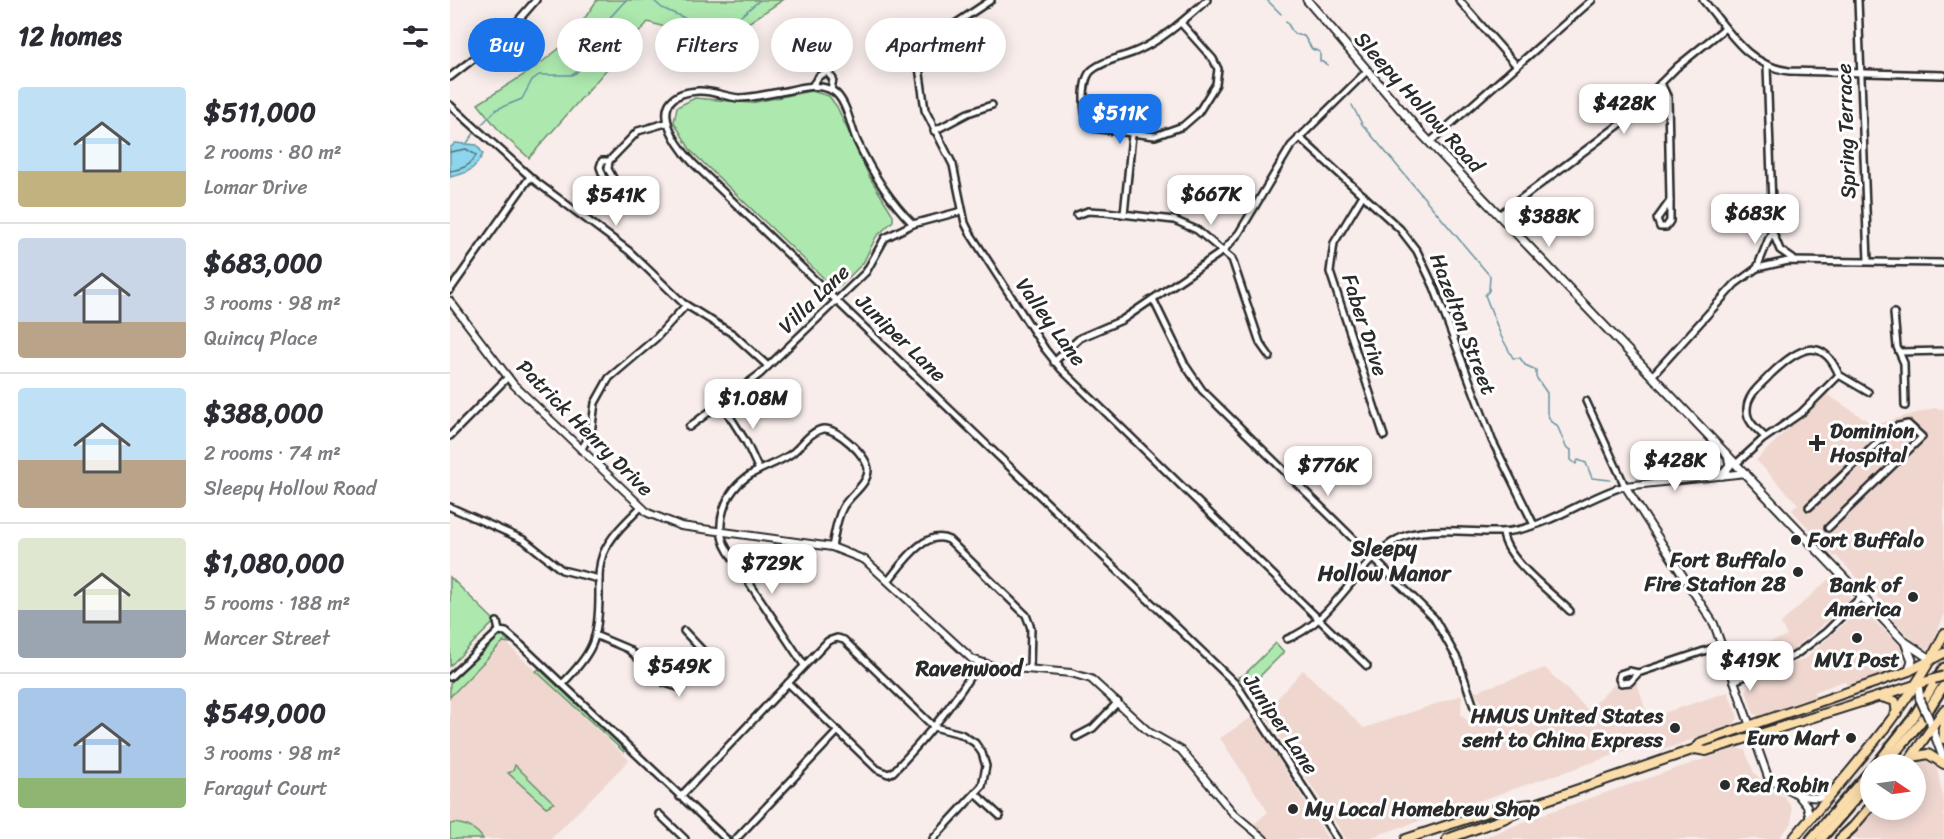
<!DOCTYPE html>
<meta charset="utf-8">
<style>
body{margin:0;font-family:Sriracha,sans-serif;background:#f2f2f3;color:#2b2b33;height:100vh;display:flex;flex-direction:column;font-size:22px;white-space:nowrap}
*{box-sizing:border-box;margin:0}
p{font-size:20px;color:#7c7c81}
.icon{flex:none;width:33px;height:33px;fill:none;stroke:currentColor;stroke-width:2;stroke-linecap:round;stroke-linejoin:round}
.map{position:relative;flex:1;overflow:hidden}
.details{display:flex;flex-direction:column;background:#fff;width:450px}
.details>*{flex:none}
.top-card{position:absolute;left:18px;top:18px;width:570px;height:54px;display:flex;gap:12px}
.needle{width:39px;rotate:103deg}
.controls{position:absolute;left:1410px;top:754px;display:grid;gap:12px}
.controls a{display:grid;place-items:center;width:66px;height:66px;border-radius:50%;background:#fff;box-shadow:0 3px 15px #0003;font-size:30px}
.price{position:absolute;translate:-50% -51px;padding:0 14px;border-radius:12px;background:#fff;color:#222;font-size:20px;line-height:39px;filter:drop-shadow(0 2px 3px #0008)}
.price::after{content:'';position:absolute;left:50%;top:36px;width:18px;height:14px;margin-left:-9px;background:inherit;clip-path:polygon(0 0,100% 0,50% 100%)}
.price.selected{background:#1a73e8;color:#fff}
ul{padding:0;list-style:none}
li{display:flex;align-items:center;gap:18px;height:150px;padding:0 18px}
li+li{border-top:2px solid #e1e1e2}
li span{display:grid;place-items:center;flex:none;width:168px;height:120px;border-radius:6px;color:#555}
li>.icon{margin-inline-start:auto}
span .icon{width:72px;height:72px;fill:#fffc;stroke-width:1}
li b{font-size:26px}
h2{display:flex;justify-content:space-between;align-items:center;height:72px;padding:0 18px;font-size:26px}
.pill{padding:0 21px;border-radius:27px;background:#fff;box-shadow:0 3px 15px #0003;font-size:21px;line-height:54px}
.pill.selected{background:#1a73e8;color:#fff}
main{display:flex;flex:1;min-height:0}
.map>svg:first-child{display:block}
</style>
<main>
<section class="details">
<h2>12 homes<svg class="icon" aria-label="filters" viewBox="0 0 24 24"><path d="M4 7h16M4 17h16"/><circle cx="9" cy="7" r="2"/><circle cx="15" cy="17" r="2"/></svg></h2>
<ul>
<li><span style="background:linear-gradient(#bfe0f5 70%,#c2b280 0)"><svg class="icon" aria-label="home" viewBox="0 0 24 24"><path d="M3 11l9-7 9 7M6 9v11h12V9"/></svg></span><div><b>$511,000</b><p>2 rooms · 80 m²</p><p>Lomar Drive</p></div></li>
<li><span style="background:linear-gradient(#c9d6e8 70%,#b9a48a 0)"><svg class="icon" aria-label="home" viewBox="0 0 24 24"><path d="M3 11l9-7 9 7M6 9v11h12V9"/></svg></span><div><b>$683,000</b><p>3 rooms · 98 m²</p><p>Quincy Place</p></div></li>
<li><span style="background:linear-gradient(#bfe0f5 60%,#b9a48a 0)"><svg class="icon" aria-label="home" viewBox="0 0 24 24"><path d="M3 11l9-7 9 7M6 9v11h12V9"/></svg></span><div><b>$388,000</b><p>2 rooms · 74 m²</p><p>Sleepy Hollow Road</p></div></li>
<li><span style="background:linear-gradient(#dfe7d0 60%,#9aa5b1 0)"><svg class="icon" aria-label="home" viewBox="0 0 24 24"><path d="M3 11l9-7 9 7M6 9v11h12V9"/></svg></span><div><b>$1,080,000</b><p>5 rooms · 188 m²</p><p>Marcer Street</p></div></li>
<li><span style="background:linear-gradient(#a9c7e8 75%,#8fb573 0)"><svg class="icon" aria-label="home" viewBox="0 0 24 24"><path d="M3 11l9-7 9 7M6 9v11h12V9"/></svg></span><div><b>$549,000</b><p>3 rooms · 98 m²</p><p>Faragut Court</p></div></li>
</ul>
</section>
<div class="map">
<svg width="1494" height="839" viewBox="0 0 1494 839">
<rect width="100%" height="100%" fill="#f8edea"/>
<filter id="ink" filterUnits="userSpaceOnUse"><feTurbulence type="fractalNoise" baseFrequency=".0167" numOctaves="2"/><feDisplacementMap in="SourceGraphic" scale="12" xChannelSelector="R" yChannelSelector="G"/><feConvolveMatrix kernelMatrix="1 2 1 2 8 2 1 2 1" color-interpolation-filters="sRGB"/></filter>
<g filter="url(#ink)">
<g fill="#efd7d0">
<polygon points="1375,393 1424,425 1484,408 1494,409 1494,615 1480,650 1468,646 1441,618 1426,595 1425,596 1386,556 1384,557 1342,510 1348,504 1306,460"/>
<polygon points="1382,576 1399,594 1400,602 1334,657 1293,673 1286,669 1281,655 1337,636 1331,623"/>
<polygon points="1414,611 1456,651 1449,669 1398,686 1394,681 1364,692 1366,697 1344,704 1345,707 1311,718 1304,714 1296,691 1302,682 1356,658 1407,612"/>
<polygon points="44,631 179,760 101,839 0,839 0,674"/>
<polygon points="1095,668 1138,710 1166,683 1175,689 1187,682 1198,718 1278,692 1288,718 1284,725 1210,751 1206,741 916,839 896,839 814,713 853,670 914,728 1012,695 1011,715 1018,721 1027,721 1033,716 1035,708 1024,692"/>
<polygon points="802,717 878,839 818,839 804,824 818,812 770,738"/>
<polygon points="1286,748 1295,750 1304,773 1325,793 1334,796 1342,808 1342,823 1328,839 1030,839 1091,815"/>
<polygon points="1469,757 1481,758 1486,763 1494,802 1494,839 1397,839 1422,810 1466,810 1466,765 1461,765"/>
</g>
<g fill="#ade9af" stroke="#6c8a6d" stroke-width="1.5">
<polygon points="147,0 333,0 298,23 245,36 198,22 79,158 51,133 28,104 83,69 120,40"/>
<polygon points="361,91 379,96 387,107 420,178 443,215 443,221 426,237 413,263 390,286 383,287 241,151 224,122 227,107 245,98 301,103"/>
<polygon points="0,577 45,621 0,666"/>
<polygon points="52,635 60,643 53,642 0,697 0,683 46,637"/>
<polygon points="826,643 834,652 802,684 789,679 788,677 794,675"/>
<polygon points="89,669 174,749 174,752 86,671"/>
<polygon points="65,765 104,803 96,807 58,773 63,771"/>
<path d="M 5,823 C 17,825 26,828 33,839 L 0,839 L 0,824 Z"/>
</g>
<path fill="#8bd6ec" stroke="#65929f" stroke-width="1.5" d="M 5,143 L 27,145 L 33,154 C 25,169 17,174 0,177 L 0,148 Z"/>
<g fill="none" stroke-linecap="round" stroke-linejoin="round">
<path stroke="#516f78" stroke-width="1.5" d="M 0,152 L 16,149 L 26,155 C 21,166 12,169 0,171"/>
<g stroke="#65929f" stroke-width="1.5">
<polyline points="203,0 212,8 257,28 276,25 286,20 310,0"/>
<polyline points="817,0 831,14"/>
<polyline points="836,21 844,34 854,36 862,49 870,52 870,61 878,65"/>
<polyline points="902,105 912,124 1040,276 1039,291 1035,295 1051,336 1063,358 1070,358 1075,365 1086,370 1086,377 1097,393 1097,413 1101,422 1107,425 1116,447 1121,450 1121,460 1126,464 1128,460 1136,463 1142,478 1160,480"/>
<polyline points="32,124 47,109 72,99 82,80 89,75 122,75 127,72 146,48 154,24 176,0"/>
<polyline points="17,143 25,132"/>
</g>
<g stroke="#2b2b2b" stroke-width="10">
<g id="minor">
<polyline points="541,0 481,40 473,50 469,67 475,110 503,165 515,223 520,233 595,349 611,369 917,666"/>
<polyline points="1009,0 1066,65"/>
<path d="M 1253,0 C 1278,29 1297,66 1339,71 L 1494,75"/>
<polyline points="1408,0 1418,261"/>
<path d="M 731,23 L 763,59 L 768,69 L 766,84 L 748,113 L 733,126 L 705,136 L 642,128 C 632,119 631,81 641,71 C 653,60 675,57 689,50 C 715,38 735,19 757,0"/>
<polyline points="1317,66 1323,233 1330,250 1343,259"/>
<polyline points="0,77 58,32 86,0"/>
<polyline points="1211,83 1218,98 1220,201"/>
<polyline points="362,86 369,76 377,72 383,79 381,90"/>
<polyline points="0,105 85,181 179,251 233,303 283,334 318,366"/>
<polyline points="484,131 518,113 542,105"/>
<polyline points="849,137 950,229 967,251 984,287 1042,440 1084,525"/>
<polyline points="980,142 1142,0"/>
<polyline points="159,161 152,161 150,167 154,178 159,180 163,178 158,169 159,161 188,131 216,123"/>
<polyline points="913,195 884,243 880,272 934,436"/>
<polygon points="1220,201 1220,221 1216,227 1210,227 1207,219"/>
<polyline points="674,214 682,135"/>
<polyline points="627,215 638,211 655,212 724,220 747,230 782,259 810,343 820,357"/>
<polyline points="1049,215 1169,125 1227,67 1275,28"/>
<path d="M 463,224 C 439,200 421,171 407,141 C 400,126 397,100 383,91 C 367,82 347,89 330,92 C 316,94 303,98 289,98 C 275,97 262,90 248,91 C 194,94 222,141 243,163 L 787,685 L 887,839"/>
<polyline points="1307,268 1321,233"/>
<polyline points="0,290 80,177"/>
<polyline points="703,299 735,365 752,390 984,618 1008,660 1024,707"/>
<polyline points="1444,313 1447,347 1454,363 1455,406"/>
<polyline points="1449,352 1494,351"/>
<polyline points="604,362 630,338 672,320 773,251 789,233 841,146 917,71"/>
<polyline points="1389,375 1418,392"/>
<polyline points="1202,376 1285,284 1307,268 1338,261 1494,263"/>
<polyline points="272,404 296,442 309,470"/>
<polyline points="239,427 310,374 416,272 435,238 463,224 512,211"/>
<polyline points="0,436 58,377"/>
<polyline points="131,450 141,433 145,403 159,378 206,338 236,305"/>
<path d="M 1287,463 L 1312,440 L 1351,413 L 1389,375 C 1371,332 1345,351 1321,374 C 1311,385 1296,395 1297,411 C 1297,422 1308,430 1315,437"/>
<polyline points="0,507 74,540 112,570 149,579"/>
<polyline points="1359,507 1444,427 1458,424 1472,437 1378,528"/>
<path d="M 1053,532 C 1054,558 1101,592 1120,611"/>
<path d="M 438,581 C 452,564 475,528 499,540 L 576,615 L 581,628 L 580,669"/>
<polyline points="47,622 49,631 56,632 71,645 276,839"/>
<polyline points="147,636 178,649 215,683 228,687 241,680 254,661 252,650 234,631"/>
<path d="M 837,639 C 884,622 906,562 948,539 C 972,525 1023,533 1051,532 C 1096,530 1133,498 1175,486 L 1136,401"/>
<path d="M 354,665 L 278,551 C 262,525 275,491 300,475 C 313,467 328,463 341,454 C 351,447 360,431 373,429 C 386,427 418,456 418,470 C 418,484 400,495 393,507 C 386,520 385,533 382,547"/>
<polygon points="1179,671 1188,673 1180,682 1171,683 1169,679 1170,674"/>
<polyline points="1188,673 1272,645"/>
<polyline points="0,677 49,631"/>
<polyline points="1284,681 1344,656 1376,632 1412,596"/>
<path d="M 338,683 L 427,769 L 438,774 L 443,772 C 476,738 505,703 529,662"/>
<path d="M 112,684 C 143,653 149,639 149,595 C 149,581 148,567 153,554 C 161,535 177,521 191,507"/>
<polyline points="626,737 643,728 668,702"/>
<polyline points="526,794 550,816"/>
<polyline points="230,797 378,641 387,638 394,640 484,727 511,734 525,743 532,753 536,766 532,786 483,839"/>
<polyline points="209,814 235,839"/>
<polyline points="286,839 388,731"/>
</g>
</g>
<g stroke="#2b2b2b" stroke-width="10">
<g id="tertiary">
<polyline points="0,301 64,385 198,513 231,526 382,547 415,560 522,659 543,666 621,673 641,679 699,732 731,750 783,813 814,839"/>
<path d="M 1296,473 L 1175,486 L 1264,624 L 1318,777 C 1333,790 1361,803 1379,795"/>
<polyline points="1348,795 1357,806 1360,819"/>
</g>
</g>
<g stroke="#2b2b2b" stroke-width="11">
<g id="secondary">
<polyline points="857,0 970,132 1455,642 1482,660"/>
<polyline points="1272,475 1280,465 1278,456"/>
<polyline points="1456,645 1462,660 1459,671"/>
<polyline points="1468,684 1470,699"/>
<polyline points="1481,724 1494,760"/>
</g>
</g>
<g stroke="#2b2b2b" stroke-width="12">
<g id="primary">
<polyline points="1431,697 1445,701 1447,713"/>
<polyline points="1493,714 1494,739"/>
<polyline points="1245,749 1256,751 1484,679"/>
<polyline points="1463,757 1478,754 1494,764"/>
<polyline points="1456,765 1494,710"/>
<polyline points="1402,828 1420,807"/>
<polyline points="956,839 1049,808 1081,804"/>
<polyline points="997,839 1053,819 1088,803 1245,749 1252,742 1459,671 1494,653"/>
<path d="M 1343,839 C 1397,774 1457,711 1494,634"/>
</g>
</g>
<g stroke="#2b2b2b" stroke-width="13">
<g id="trunk">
<polyline points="1426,765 1463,718 1494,668"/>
<polyline points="1435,765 1470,723 1494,685"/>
<polyline points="1361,839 1420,771"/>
<polyline points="1371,839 1420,782"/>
<polyline points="1390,839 1402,828"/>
</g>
</g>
<use href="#minor" stroke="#fff" stroke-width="5"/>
<use href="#tertiary" stroke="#fff" stroke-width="6"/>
<use href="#secondary" stroke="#fff" stroke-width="7"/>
<use href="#primary" stroke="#faddab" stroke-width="8"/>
<use href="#trunk" stroke="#faddab" stroke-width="8"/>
<g stroke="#2b2b2b" stroke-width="11" stroke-linecap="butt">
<polyline id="secondary-bridge" points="1470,699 1479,719"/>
</g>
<g stroke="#2b2b2b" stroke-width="12" stroke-linecap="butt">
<polyline id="primary-bridge" points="1484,679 1494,676"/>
</g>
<use href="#secondary-bridge" stroke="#fff" stroke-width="7"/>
<use href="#primary-bridge" stroke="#faddab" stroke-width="8"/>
</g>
</g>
<g fill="#2b2b2b" stroke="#fff" stroke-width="2">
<path d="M1364 434h6v6h6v6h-6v6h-6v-6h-6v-6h6z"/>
<circle cx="1346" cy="540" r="6"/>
<circle cx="1348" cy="572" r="6"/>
<circle cx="1463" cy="597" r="6"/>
<circle cx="1407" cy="638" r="6"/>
<circle cx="1225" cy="728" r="6"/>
<circle cx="1401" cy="738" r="6"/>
<circle cx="1275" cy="785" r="6"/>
<circle cx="843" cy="809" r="6"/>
</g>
<g text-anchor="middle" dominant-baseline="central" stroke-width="6" stroke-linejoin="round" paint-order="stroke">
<g font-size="21" fill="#2b2b2b" stroke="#fff">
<text transform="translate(969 102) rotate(48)">Sleepy Hollow Road</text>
<text transform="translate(1396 131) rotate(-92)">Spring Terrace</text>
<text transform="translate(364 299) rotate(-44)">Villa Lane</text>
<text transform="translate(601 322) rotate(54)">Valley Lane</text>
<text transform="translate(1013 324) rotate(69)">Hazelton Street</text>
<text transform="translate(915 325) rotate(72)">Faber Drive</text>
<text transform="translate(451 338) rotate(44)">Juniper Lane</text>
<text transform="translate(135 428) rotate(45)">Patrick Henry Drive</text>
<text transform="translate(831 724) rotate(56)">Juniper Lane</text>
</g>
<g font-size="21" font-weight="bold" fill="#2b2b2b" stroke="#fff" text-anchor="start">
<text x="1380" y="431">Dominion<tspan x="1380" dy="24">Hospital</tspan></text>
<text x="1358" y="540">Fort Buffalo</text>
<text x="1336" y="560" text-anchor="end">Fort Buffalo<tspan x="1336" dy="24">Fire Station 28</tspan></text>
<text x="1451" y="585" text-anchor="end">Bank of<tspan x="1451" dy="24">America</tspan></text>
<text x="1407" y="660" text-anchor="middle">MVI Post</text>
<text x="1213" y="716" text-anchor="end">HMUS United States<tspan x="1213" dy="24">sent to China Express</tspan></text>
<text x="1389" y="738" text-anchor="end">Euro Mart</text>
<text x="1287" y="785">Red Robin</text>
<text x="855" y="809">My Local Homebrew Shop</text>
</g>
<g font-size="22" font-weight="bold" fill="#2b2b2b" stroke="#fff">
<text x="934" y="548">Sleepy<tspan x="934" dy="25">Hollow Manor</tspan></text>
<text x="519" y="668">Ravenwood</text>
</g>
</g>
</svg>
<div class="controls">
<a><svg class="needle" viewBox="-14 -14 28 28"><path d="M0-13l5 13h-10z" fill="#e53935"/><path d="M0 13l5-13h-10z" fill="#7c7c81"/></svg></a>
</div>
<b class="price" style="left:1174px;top:135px">$428K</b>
<b class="price selected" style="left:670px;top:145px">$511K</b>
<b class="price" style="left:761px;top:226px">$667K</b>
<b class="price" style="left:166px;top:227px">$541K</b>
<b class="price" style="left:1305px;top:245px">$683K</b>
<b class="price" style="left:1099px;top:248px">$388K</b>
<b class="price" style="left:303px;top:430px">$1.08M</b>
<b class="price" style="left:1225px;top:492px">$428K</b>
<b class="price" style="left:878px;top:497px">$776K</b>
<b class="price" style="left:322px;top:595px">$729K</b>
<b class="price" style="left:1300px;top:692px">$419K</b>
<b class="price" style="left:229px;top:698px">$549K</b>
<div class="top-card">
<a class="pill selected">Buy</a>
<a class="pill">Rent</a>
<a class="pill">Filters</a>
<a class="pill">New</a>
<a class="pill">Apartment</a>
</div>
</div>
</main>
